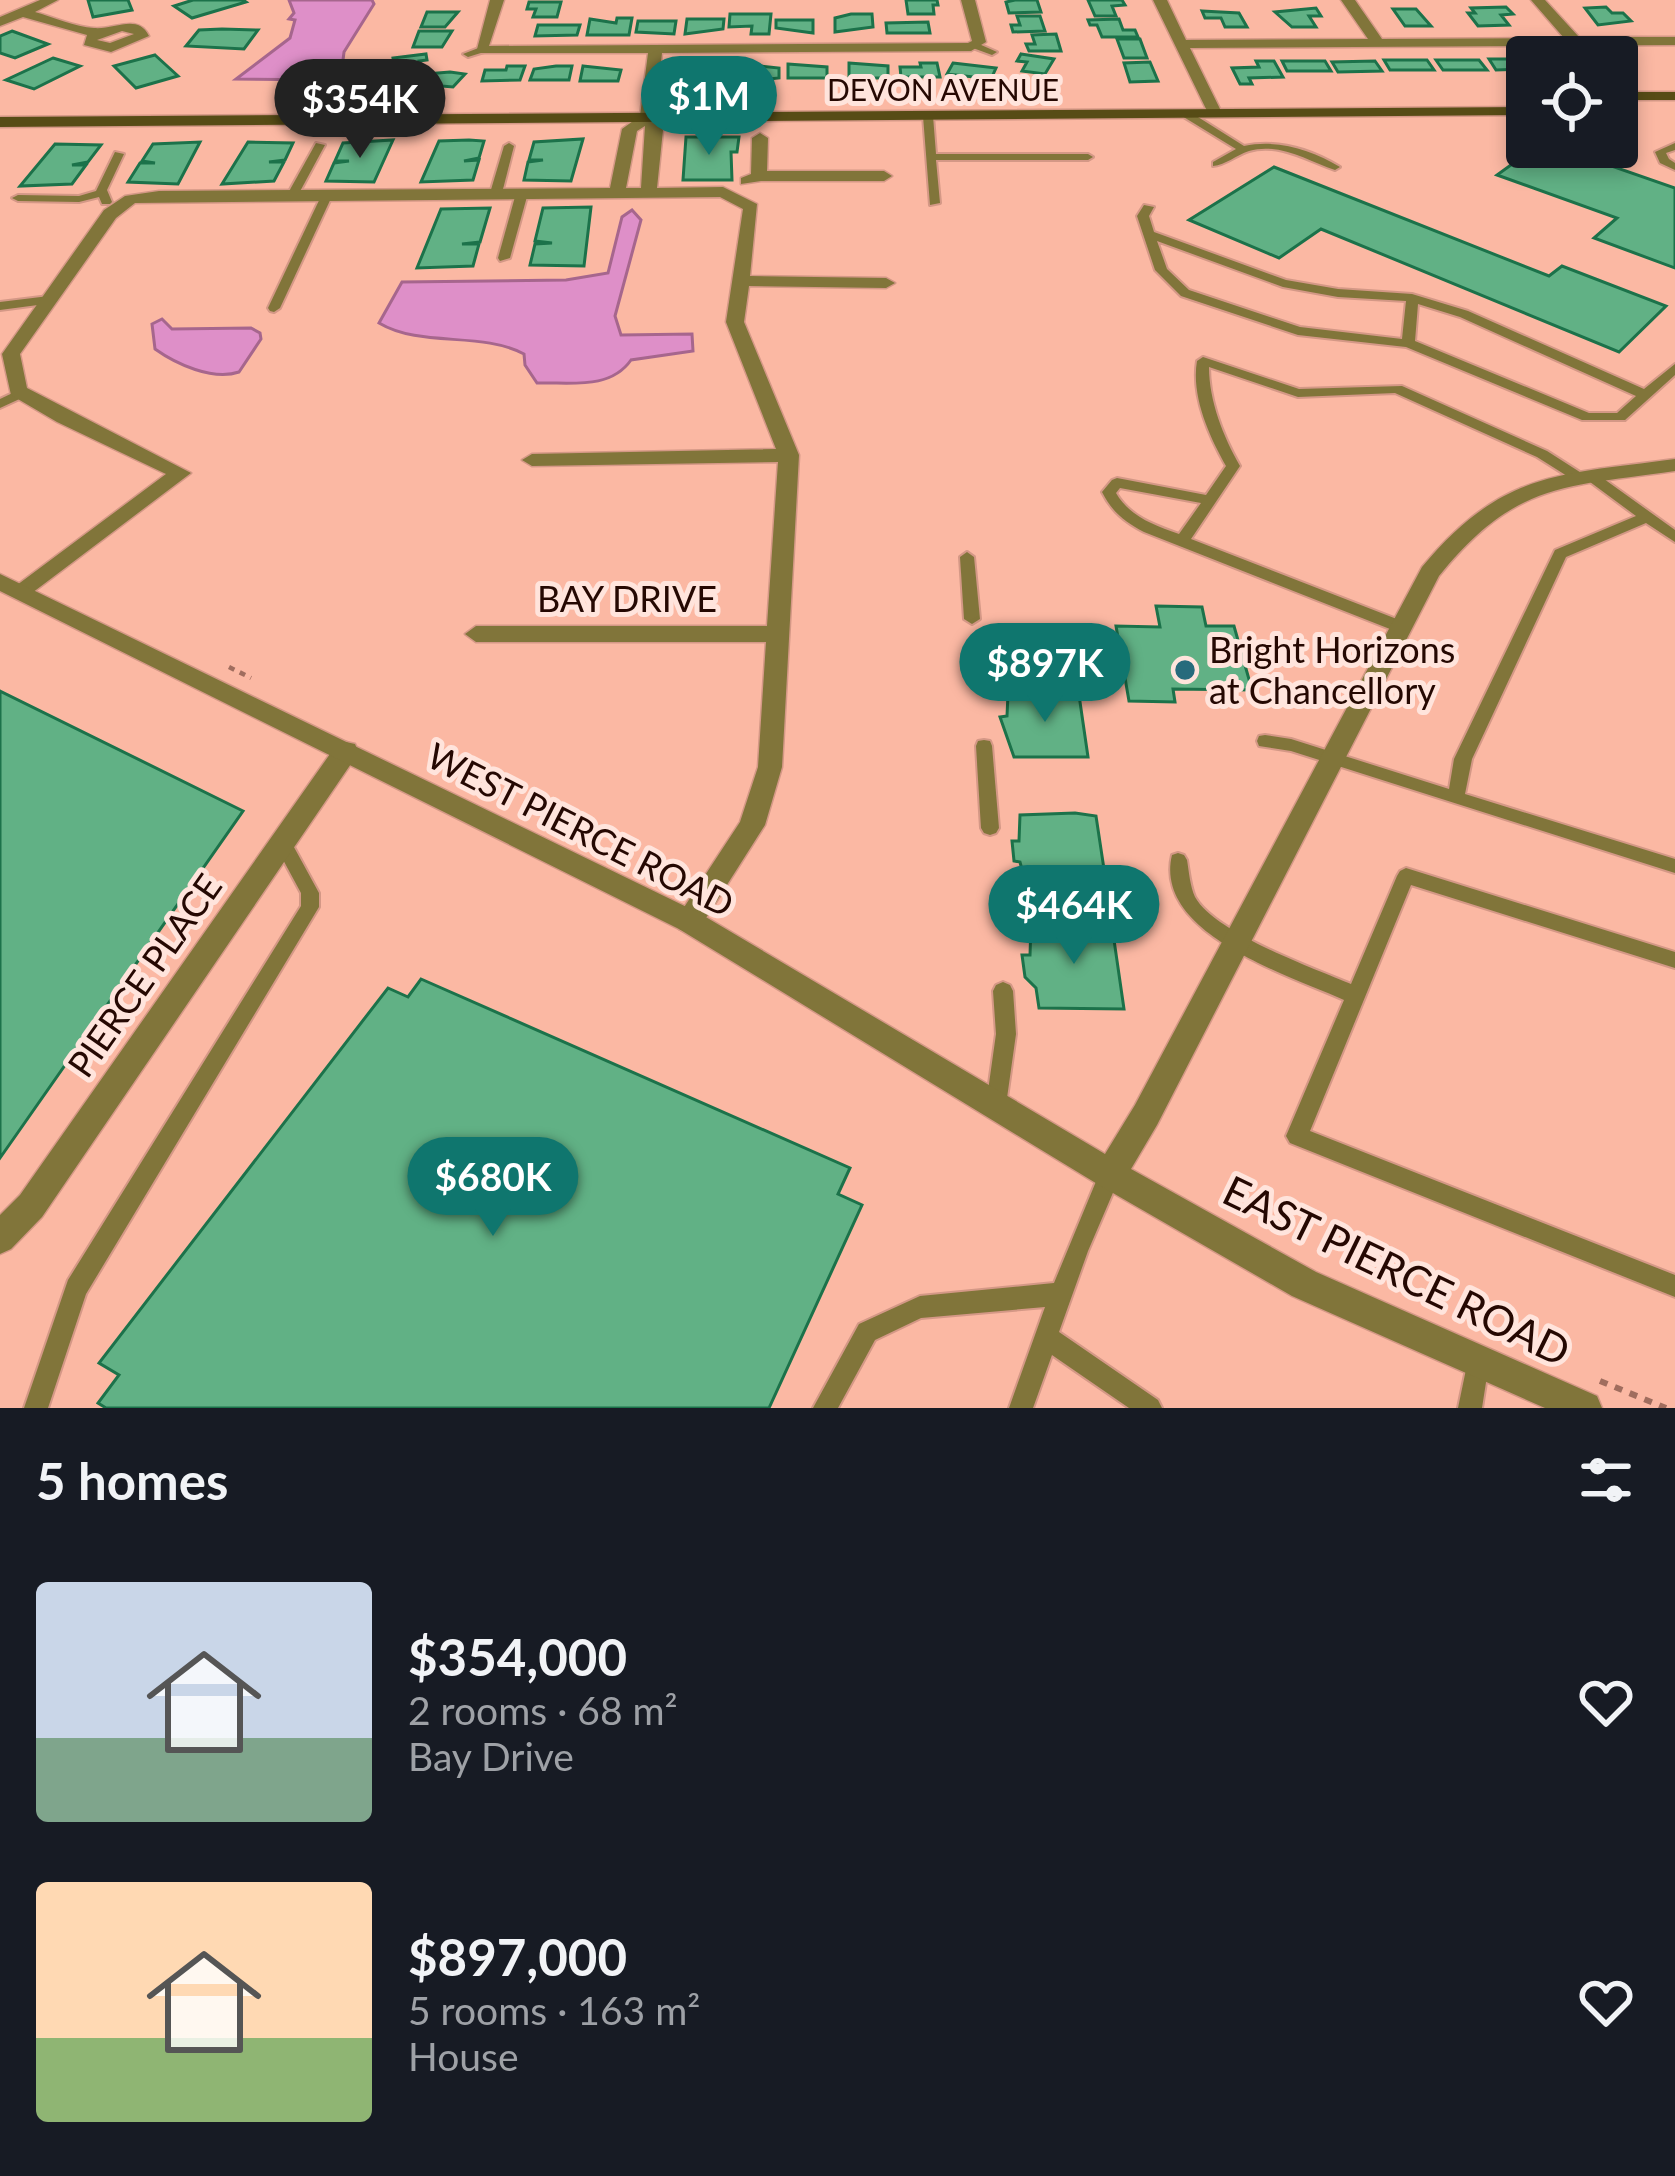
<!DOCTYPE html>
<meta charset="utf-8">
<style>
body{margin:0;font-family:Lato,sans-serif;background:#242831;color:#f1f3f6;height:100vh;display:flex;flex-direction:column;font-size:45px;white-space:nowrap}
*{box-sizing:border-box;margin:0}
p{font-size:39px;color:#9ea1a6}
.icon{flex:none;width:66px;height:66px;fill:none;stroke:currentColor;stroke-width:2;stroke-linecap:round;stroke-linejoin:round}
.map{position:relative;height:1408px;overflow:hidden}
.sheet{display:flex;flex-direction:column;background:#171b24;flex:1}
.sheet>*{flex:none}
.fabs{position:absolute;left:1506px;top:36px;display:grid;gap:24px}
.fabs a{display:grid;place-items:center;width:132px;height:132px;border-radius:12px;background:#171b24;box-shadow:0 6px 18px #0003;font-size:60px}
.price{position:absolute;translate:-50% -102px;padding:0 27px;border-radius:42px;background:#0f766e;color:#fff;font-size:39px;line-height:78px;filter:drop-shadow(0 3px 6px #0008)}
.price::after{content:'';position:absolute;left:50%;top:72px;width:36px;height:27px;margin-left:-18px;background:inherit;clip-path:polygon(0 0,100% 0,50% 100%)}
.price.selected{background:#222;color:#fff}
ul{padding:0;list-style:none}
li{display:flex;align-items:center;gap:36px;height:300px;padding:0 36px}
li span{display:grid;place-items:center;flex:none;width:336px;height:240px;border-radius:12px;color:#555}
li>.icon{margin-inline-start:auto}
span .icon{width:144px;height:144px;fill:#fffc;stroke-width:1}
li b{font-size:51px}
h2{display:flex;justify-content:space-between;align-items:center;height:144px;padding:0 36px;font-size:51px}
.map>svg:first-child{display:block}
</style>
<div class="map">
<svg width="1675" height="1408" viewBox="0 0 1675 1408">
<rect width="100%" height="100%" fill="#fbb8a3"/>
<g fill="#de8fc8" stroke="#a6668d" stroke-width="3">
<polygon points="289,0 372,0 374,4 344,52 341,76 334,80 236,79 290,38 295,20 289,19 294,13"/>
<path d="M 632,210 L 641,220 L 615,316 L 621,335 L 692,334 L 693,351 L 631,360 C 610,390 571,382 537,383 L 525,365 L 524,354 C 481,331 421,348 379,323 L 402,282 L 566,280 L 608,273 L 622,217 Z"/>
<path d="M 162,319 L 172,329 L 251,328 L 260,333 L 261,339 L 239,372 C 213,381 176,364 155,349 L 152,324 Z"/>
</g>
<g fill="#61b185" stroke="#1c724a" stroke-width="3">
<polygon points="88,0 128,0 132,10 93,17"/>
<polygon points="193,0 243,0 246,2 192,18 174,6"/>
<polygon points="906,0 937,0 938,5 933,5 934,14 908,14"/>
<polygon points="1015,0 1037,0 1041,12 1009,13 1006,2"/>
<polygon points="1088,0 1122,0 1125,5 1112,6 1116,16 1095,16"/>
<polygon points="529,2 561,2 557,17 533,17 536,9 527,9"/>
<polygon points="1506,7 1513,14 1501,15 1509,25 1478,26 1468,13 1475,13 1471,8"/>
<polygon points="1606,7 1612,13 1623,13 1631,21 1598,25 1585,8"/>
<polygon points="1316,8 1321,16 1309,16 1316,27 1292,27 1275,12"/>
<polygon points="1393,9 1416,9 1431,26 1405,26"/>
<polygon points="1202,11 1239,13 1247,27 1225,27 1221,18 1205,18"/>
<polygon points="427,12 458,12 445,27 421,27"/>
<polygon points="730,14 771,14 769,34 751,34 752,26 729,27"/>
<polygon points="851,14 872,14 873,27 835,32 835,18"/>
<polygon points="1017,16 1040,16 1045,31 1013,32 1011,25 1020,25"/>
<polygon points="617,18 632,18 629,35 587,35 590,19 616,23"/>
<polygon points="687,19 724,19 723,29 685,34"/>
<polygon points="1119,19 1123,30 1135,30 1138,37 1102,37 1097,25 1090,25 1088,20"/>
<polygon points="776,20 813,20 813,33 776,28"/>
<polygon points="638,21 676,21 674,34 636,32"/>
<polygon points="928,22 930,33 887,33 886,23"/>
<polygon points="538,25 580,25 577,35 535,36"/>
<polygon points="222,29 258,30 244,49 186,46 199,30"/>
<polygon points="12,31 48,44 15,58 0,53 0,36"/>
<polygon points="419,31 452,31 442,47 413,47"/>
<polygon points="1056,34 1061,51 1029,51 1026,44 1035,44 1032,35"/>
<polygon points="1117,39 1140,39 1147,58 1124,58"/>
<polygon points="426,54 427,60 419,61 421,70 396,73 393,58"/>
<polygon points="1021,54 1054,59 1045,74 1022,71 1027,62 1017,61"/>
<polygon points="155,55 178,76 136,88 114,66"/>
<polygon points="53,58 80,66 34,89 6,80"/>
<polygon points="1489,59 1527,59 1527,69 1496,70"/>
<polygon points="1384,60 1427,60 1434,70 1390,70"/>
<polygon points="1436,60 1479,60 1487,70 1443,70"/>
<polygon points="1256,61 1274,61 1283,77 1249,78 1252,84 1240,84 1232,68 1259,67"/>
<polygon points="1282,61 1325,61 1331,71 1287,71"/>
<polygon points="1375,61 1382,71 1338,72 1332,62"/>
<polygon points="1150,62 1158,81 1130,82 1124,63"/>
<polygon points="849,63 888,66 888,78 849,78"/>
<polygon points="920,63 937,63 940,77 901,77 900,67 921,67"/>
<polygon points="953,63 996,68 991,79 947,74"/>
<polygon points="731,64 729,80 690,80 691,68"/>
<polygon points="742,64 779,68 779,78 740,82"/>
<polygon points="788,64 827,67 827,78 788,78"/>
<polygon points="507,66 525,66 520,80 482,81 485,70 506,70"/>
<polygon points="556,66 572,66 569,80 530,80 534,69"/>
<polygon points="583,66 621,70 618,81 580,81"/>
<polygon points="450,72 465,74 453,87 417,84 426,74"/>
<polygon points="686,137 739,137 737,152 731,152 732,180 683,180"/>
<polygon points="583,139 571,181 524,180 528,162 543,160 529,160 534,142"/>
<polygon points="393,140 374,182 326,181 334,163 349,161 335,161 343,143"/>
<polygon points="469,140 484,141 479,158 464,161 479,160 473,180 421,182 439,141"/>
<polygon points="200,142 178,184 128,182 140,163 155,163 142,161 153,144"/>
<polygon points="248,142 293,143 285,160 269,162 284,162 274,181 222,184"/>
<polygon points="55,144 101,145 88,162 72,165 86,165 72,184 20,186"/>
<polygon points="1536,147 1557,147 1675,188 1675,268 1594,238 1617,218 1497,175"/>
<polygon points="1274,167 1549,276 1562,266 1666,306 1619,352 1321,229 1279,258 1189,220"/>
<polygon points="591,207 584,266 530,265 535,244 552,243 535,241 543,208"/>
<polygon points="490,208 480,242 462,244 479,244 473,266 417,268 441,209"/>
<polygon points="1156,606 1202,607 1206,626 1234,626 1252,690 1173,689 1175,702 1129,701 1116,626 1160,627"/>
<polygon points="0,691 243,811 0,1158"/>
<polygon points="1059,692 1079,695 1088,757 1014,757 1000,717 1007,716 1008,694"/>
<polygon points="1075,813 1096,816 1107,889 1027,888 1020,862 1014,861 1012,841 1019,841 1020,815"/>
<polygon points="1089,923 1112,926 1124,1009 1039,1008 1036,988 1025,977 1022,955 1030,955 1031,925"/>
<polygon points="421,979 850,1168 838,1194 862,1205 769,1408 106,1408 98,1403 119,1375 99,1363 388,988 408,997"/>
</g>
<g fill="none" stroke-linecap="round" stroke-linejoin="round">
<g stroke="#d49886" stroke-width="4">
<g id="service">
<polygon points="973,44 979,44 997,52 992,55 973,48"/>
<polygon points="481,47 486,50 484,52 468,57 463,54"/>
<path d="M 1182,112 L 1190,112 L 1244,146 C 1278,139 1312,150 1340,167 L 1335,170 C 1308,161 1279,142 1249,151 C 1236,155 1226,165 1213,166 L 1213,162 L 1236,149 L 1182,116 Z"/>
<polygon points="928,113 933,116 936,154 1088,154 1093,157 1088,160 936,160 940,203 930,205 923,116"/>
<polygon points="316,143 325,145 297,197 289,197 287,195"/>
<polygon points="509,143 514,146 502,193 492,195 490,193 504,146"/>
<polygon points="1675,143 1675,150 1666,153 1669,159 1675,163 1675,170 1660,163 1655,152"/>
<polygon points="115,152 124,154 107,190 112,202 110,204 102,204 99,197 79,202 18,201 12,198 18,195 79,196 96,191"/>
<polygon points="522,190 528,193 510,258 500,261 498,258 516,193"/>
<polygon points="323,192 333,194 280,308 274,312 270,311 268,308"/>
<path d="M 1144,205 L 1154,207 L 1149,216 L 1154,232 L 1286,280 L 1338,289 L 1412,294 L 1468,311 L 1644,389 L 1675,364 L 1675,375 L 1625,420 L 1582,420 L 1406,347 L 1298,335 L 1181,296 L 1155,270 L 1137,216 ZM 1157,241 L 1283,287 L 1338,297 L 1406,301 L 1402,339 L 1300,327 L 1189,290 L 1167,269 ZM 1418,304 L 1460,317 L 1636,396 L 1617,413 L 1589,413 L 1415,341 Z"/>
<polygon points="49,296 53,297 53,303 0,310 0,302"/>
<path d="M 1203,357 L 1299,389 L 1402,386 L 1547,451 L 1586,476 L 1592,473 L 1597,474 L 1675,530 L 1675,542 L 1646,523 L 1566,557 L 1472,759 L 1465,794 L 1675,859 L 1675,873 L 1291,751 L 1259,746 L 1257,741 L 1259,736 L 1265,735 L 1291,739 L 1449,789 L 1454,759 L 1555,550 L 1636,516 L 1586,479 L 1580,482 L 1575,481 L 1537,457 L 1395,393 L 1298,397 L 1209,367 C 1209,401 1223,436 1240,466 L 1191,539 L 1407,623 L 1409,627 L 1401,633 L 1395,631 L 1144,532 C 1125,522 1112,512 1102,492 L 1112,480 L 1117,478 L 1206,495 L 1226,466 C 1209,436 1191,396 1197,361 ZM 1120,488 L 1201,503 L 1179,534 C 1154,525 1130,517 1116,493 Z"/>
<polygon points="21,389 26,390 26,396 0,408 0,399"/>
<polygon points="967,552 974,557 980,619 972,624 964,619 960,557"/>
<polygon points="984,740 990,741 992,746 999,828 996,833 990,835 984,833 981,828 976,746 978,741"/>
<polygon points="283,836 289,838 319,893 319,907 86,1294 48,1408 24,1408 68,1280 301,906 301,893 274,843 277,838"/>
<path d="M 1178,853 L 1184,855 L 1187,860 C 1189,872 1190,886 1195,897 C 1215,933 1313,968 1351,984 L 1397,876 L 1400,871 L 1406,868 L 1675,952 L 1675,968 L 1411,885 L 1310,1131 L 1675,1275 L 1675,1297 L 1290,1143 L 1286,1136 L 1344,1000 C 1289,975 1153,934 1172,855 Z"/>
<polygon points="1003,982 1010,985 1013,991 1016,1034 1006,1105 1003,1112 996,1115 989,1112 986,1105 996,1034 993,991 996,985"/>
<polygon points="1110,1164 1118,1167 1121,1174 1088,1251 1059,1332 1158,1400 1162,1408 1129,1408 1052,1355 1033,1408 1009,1408 1045,1307 921,1318 875,1340 838,1408 813,1408 859,1324 920,1296 1054,1283 1102,1167"/>
<polygon points="1477,1351 1485,1355 1489,1363 1482,1408 1458,1408 1469,1355"/>
</g>
</g>
<g stroke="#d49886" stroke-width="3">
<g id="minor">
<path d="M 40,0 L 58,0 L 35,12 C 53,17 75,27 94,28 C 114,30 138,13 149,36 L 111,52 L 84,45 L 87,35 L 23,17 L 0,26 L 0,17 ZM 122,31 L 134,34 L 110,43 L 97,40 Z"/>
<path d="M 490,0 L 504,0 L 489,46 L 968,43 L 972,41 L 961,0 L 975,0 L 986,42 L 971,51 L 662,53 L 655,118 L 663,130 L 657,188 L 723,187 L 757,204 L 750,276 L 886,278 L 895,283 L 886,288 L 749,286 L 744,322 L 799,455 L 782,767 L 765,825 L 699,929 L 689,933 L 679,929 L 675,921 L 740,822 L 758,767 L 766,642 L 476,642 L 465,634 L 476,626 L 767,626 L 778,462 L 532,466 L 522,460 L 532,454 L 776,449 L 726,322 L 743,209 L 720,197 L 135,203 L 116,218 L 20,354 L 27,388 L 191,473 L 28,596 L 12,596 L 9,591 L 166,474 L 57,422 L 11,395 L 2,354 L 104,210 L 125,196 L 159,191 L 610,188 L 622,129 L 640,116 L 648,53 L 476,53 ZM 645,126 L 641,188 L 626,188 L 637,131 Z"/>
<polygon points="1153,0 1167,0 1186,40 1368,39 1341,0 1355,0 1382,39 1564,38 1531,0 1545,0 1579,37 1675,37 1675,45 1190,48 1222,113 1215,117 1208,113"/>
<polygon points="760,133 768,138 767,171 884,171 892,176 884,181 761,181 741,184 741,178 751,174 752,138"/>
<polygon points="346,742 355,744 358,751 355,758 42,1217 11,1249 0,1254 0,1215 20,1195 337,744"/>
</g>
</g>
<g stroke="#d49886" stroke-width="3">
<path id="tertiary" d="M 1675,459 L 1675,471 C 1564,487 1515,482 1439,576 L 1157,1125 L 1131,1169 L 1316,1272 L 1597,1396 L 1602,1408 L 1545,1408 L 1292,1296 L 1099,1185 L 679,929 L 0,591 L 0,574 L 699,913 L 1105,1154 L 1135,1105 L 1422,567 C 1503,470 1559,475 1675,459 Z"/>
</g>
<g stroke="#d49886" stroke-width="3">
<g id="secondary">
<rect x="1617" y="92" width="58" height="8"/>
<polygon points="1527,107 1527,115 0,127 0,117"/>
</g>
</g>
<polyline stroke="#a06d5e" stroke-width="4.5" stroke-dasharray="6 6" stroke-linecap="butt" points="229,667 251,678"/>
<polyline stroke="#a06d5e" stroke-width="6" stroke-dasharray="8 8" stroke-linecap="butt" points="1600,1381 1666,1408"/>
<use href="#service" fill="#81753a" fill-rule="evenodd"/>
<use href="#minor" fill="#81753a" fill-rule="evenodd"/>
<use href="#tertiary" fill="#81753a" fill-rule="evenodd"/>
<use href="#secondary" fill="#574c16" fill-rule="evenodd"/>
</g>
<circle fill="#276b7c" stroke="#ffe4dc" stroke-width="4.5" cx="1185" cy="670" r="12"/>
<g text-anchor="middle" dominant-baseline="central" stroke-width="10" stroke-linejoin="round" paint-order="stroke">
<g font-size="30" fill="#250802" stroke="#ffe4dc">
<text x="943" y="89">DEVON AVENUE</text>
</g>
<g font-size="36" fill="#250802" stroke="#ffe4dc">
<text x="627" y="598">BAY DRIVE</text>
<text transform="translate(581 829) rotate(27)">WEST PIERCE ROAD</text>
<text transform="translate(144 975) rotate(-55)">PIERCE PLACE</text>
</g>
<g font-size="36" fill="#250802" stroke="#ffe4dc" text-anchor="start">
<text x="1209" y="649">Bright Horizons<tspan x="1209" dy="41">at Chancellory</tspan></text>
</g>
<g font-size="42" fill="#250802" stroke="#ffe4dc">
<text transform="translate(1397 1270) rotate(26)">EAST PIERCE ROAD</text>
</g>
</g>
</svg>
<div class="fabs">
<a><svg class="icon" aria-label="locate" viewBox="0 0 24 24"><circle cx="12" cy="12" r="6"/><path d="M12 2v4M12 18v4M2 12h4M18 12h4"/></svg></a>
</div>
<b class="price" style="left:709px;top:158px">$1M</b>
<b class="price selected" style="left:360px;top:161px">$354K</b>
<b class="price" style="left:1045px;top:725px">$897K</b>
<b class="price" style="left:1074px;top:967px">$464K</b>
<b class="price" style="left:493px;top:1239px">$680K</b>
</div>
<section class="sheet">
<h2>5 homes<svg class="icon" aria-label="filters" viewBox="0 0 24 24"><path d="M4 7h16M4 17h16"/><circle cx="9" cy="7" r="2"/><circle cx="15" cy="17" r="2"/></svg></h2>
<ul>
<li><span style="background:linear-gradient(#c9d6e8 65%,#7fa58c 0)"><svg class="icon" aria-label="home" viewBox="0 0 24 24"><path d="M3 11l9-7 9 7M6 9v11h12V9"/></svg></span><div><b>$354,000</b><p>2 rooms · 68 m²</p><p>Bay Drive</p></div><svg class="icon" aria-label="heart" viewBox="0 0 24 24"><path d="M12 20l-8-8c-3-5 5-10 8-4 3-6 11-1 8 4z"/></svg></li>
<li><span style="background:linear-gradient(#ffd9b3 65%,#8fb573 0)"><svg class="icon" aria-label="home" viewBox="0 0 24 24"><path d="M3 11l9-7 9 7M6 9v11h12V9"/></svg></span><div><b>$897,000</b><p>5 rooms · 163 m²</p><p>House</p></div><svg class="icon" aria-label="heart" viewBox="0 0 24 24"><path d="M12 20l-8-8c-3-5 5-10 8-4 3-6 11-1 8 4z"/></svg></li>
</ul>
</section>
